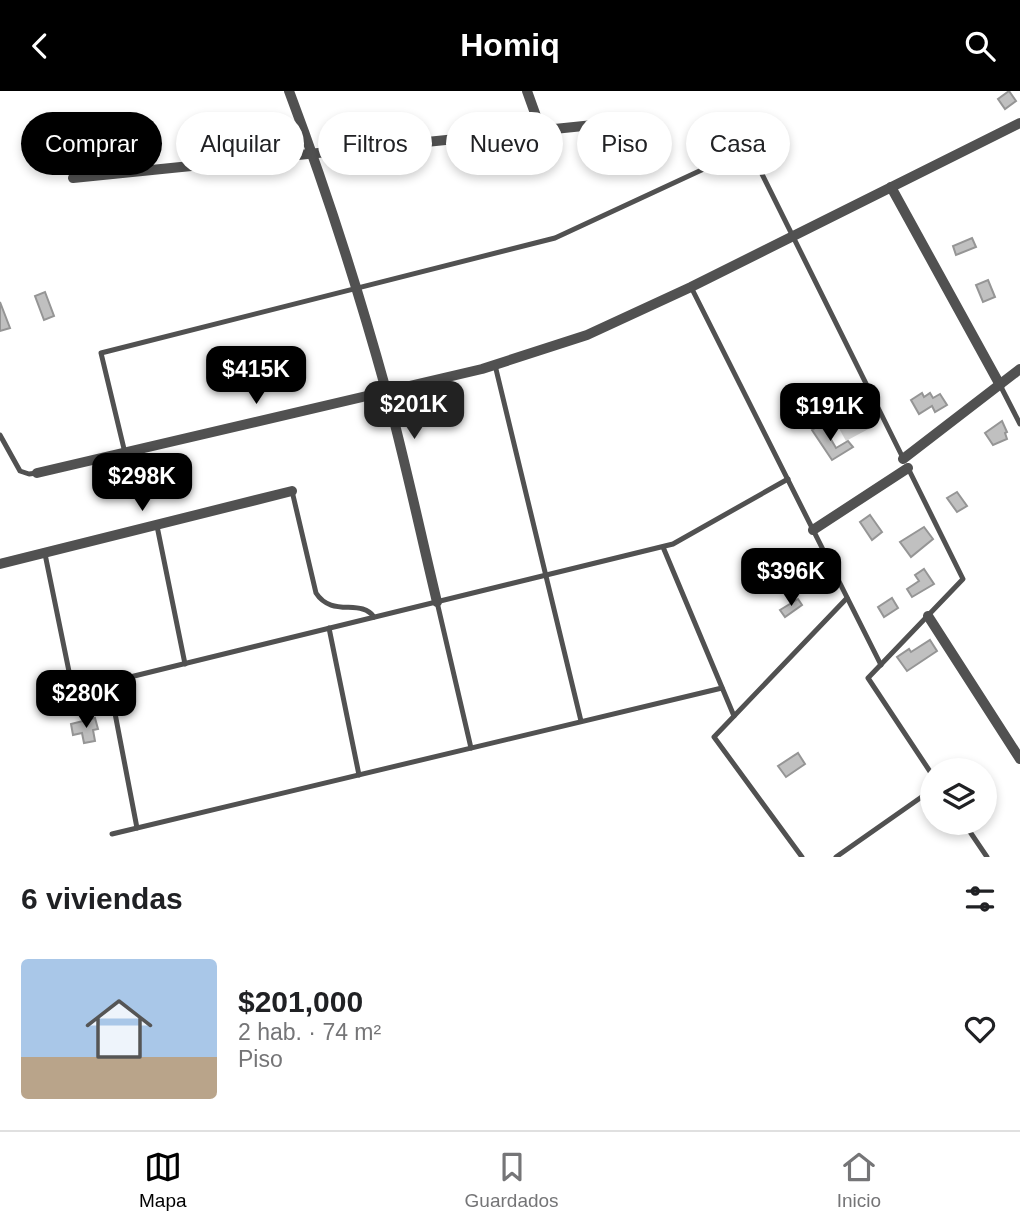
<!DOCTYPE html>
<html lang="es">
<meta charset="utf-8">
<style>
body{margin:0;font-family:Arial,sans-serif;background:#f2f2f2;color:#202124;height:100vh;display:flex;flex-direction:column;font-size:26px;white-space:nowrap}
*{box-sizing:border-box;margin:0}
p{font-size:23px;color:#757577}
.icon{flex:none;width:38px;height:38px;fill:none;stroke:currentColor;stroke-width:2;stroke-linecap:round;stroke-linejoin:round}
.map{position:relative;height:766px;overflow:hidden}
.panel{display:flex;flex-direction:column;background:#fff;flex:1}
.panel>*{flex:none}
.banner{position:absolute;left:21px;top:21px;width:978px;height:63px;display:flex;gap:14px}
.buttons{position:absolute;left:920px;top:667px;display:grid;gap:14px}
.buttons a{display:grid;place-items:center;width:77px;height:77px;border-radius:50%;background:#fff;box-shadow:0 4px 10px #0003;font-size:35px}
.price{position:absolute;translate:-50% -60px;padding:0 16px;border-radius:14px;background:#000;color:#fff;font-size:23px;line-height:46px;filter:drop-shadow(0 2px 4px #0008)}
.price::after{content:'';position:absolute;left:50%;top:42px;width:21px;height:16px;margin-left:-10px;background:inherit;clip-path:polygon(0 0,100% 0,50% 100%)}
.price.active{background:#222;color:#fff}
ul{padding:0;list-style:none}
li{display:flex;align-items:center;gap:21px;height:175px;padding:0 21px}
li span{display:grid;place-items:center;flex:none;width:196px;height:140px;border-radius:7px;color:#555}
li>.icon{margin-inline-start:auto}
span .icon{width:84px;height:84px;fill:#fffc;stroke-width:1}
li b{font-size:30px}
h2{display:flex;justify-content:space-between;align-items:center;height:84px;padding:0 21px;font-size:30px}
.tag{padding:0 24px;border-radius:32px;background:#fff;box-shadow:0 4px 10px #0003;font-size:24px;line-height:63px}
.tag.active{background:#000;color:#fff}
header{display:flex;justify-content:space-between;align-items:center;height:91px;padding:0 21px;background:#000;color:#fff;font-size:32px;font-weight:800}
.tabs{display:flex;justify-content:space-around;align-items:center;height:98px;border-top:2px solid #e0e0e0;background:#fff;font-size:19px;color:#757577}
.tabs a{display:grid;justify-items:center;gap:4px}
.tabs .active{color:#000}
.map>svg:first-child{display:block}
</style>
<header><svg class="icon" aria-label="back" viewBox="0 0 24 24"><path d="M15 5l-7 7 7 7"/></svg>Homiq<svg class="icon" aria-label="search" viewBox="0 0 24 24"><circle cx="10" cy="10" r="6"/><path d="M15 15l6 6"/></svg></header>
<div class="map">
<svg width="1020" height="766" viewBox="0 0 1020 766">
<rect width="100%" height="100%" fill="#fff"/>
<polygon fill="#d8d8d8" points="851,292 874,335 846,350 822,307"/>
<g fill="#c0c0c0" stroke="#959595" stroke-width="2">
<polygon points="1009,0 1016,10 1005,18 998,8"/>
<polygon points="972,147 976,156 956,164 953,155"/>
<polygon points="988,189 995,206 983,211 976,194"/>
<polygon points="45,201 54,225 44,229 35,205"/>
<polygon points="0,211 10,237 0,240"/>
<polygon points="922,302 924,306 930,302 933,307 940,303 947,314 935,321 932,315 919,323 911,309"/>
<polygon points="1002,330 1007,341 1005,342 1007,348 993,354 985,342"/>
<polygon points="822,333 836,357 848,350 853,356 832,369 812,339"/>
<polygon points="957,401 967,415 957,421 947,407"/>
<polygon points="870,424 882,441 872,449 860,431"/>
<polygon points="924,436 933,448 911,466 900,451"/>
<polygon points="924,478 934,493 912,506 907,498 919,490 915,484"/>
<polygon points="892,507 898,517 884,526 878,516"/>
<polygon points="798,508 802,514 785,526 780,519"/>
<polygon points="930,549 937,560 907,580 897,566 909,558 911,561"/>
<polygon points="95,627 98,638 93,639 95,650 84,652 82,642 73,644 71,633"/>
<polygon points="798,662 805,673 786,686 778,675"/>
</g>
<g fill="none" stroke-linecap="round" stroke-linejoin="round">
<g stroke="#515151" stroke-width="5">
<polyline points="691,196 881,574"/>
<polyline points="495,274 581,630"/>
<polyline points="1000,294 1020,333"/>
<polyline points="0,344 20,380 29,383 37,382"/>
<polyline points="125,362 101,262 555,147 749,57 903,367"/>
<polyline points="907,375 963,488 868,587 933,685"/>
<path d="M 292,400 L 316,502 C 332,527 361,507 374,526"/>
<polyline points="157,435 185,573"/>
<polyline points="663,456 734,625"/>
<polyline points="45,463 73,600 673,453 788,388"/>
<polyline points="437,511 471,657"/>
<polyline points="329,537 359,684"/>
<polyline points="109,591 137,737"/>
<polyline points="964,732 987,766"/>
<polyline points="112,743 722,597"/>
<polyline points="802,766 714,646 847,507"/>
<polyline points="836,766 933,698"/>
</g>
<g stroke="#515151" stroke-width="10">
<path d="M 289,0 C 326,98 358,198 386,299 C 405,369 420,440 437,511"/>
<polyline points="527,0 541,39"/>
<polyline points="73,87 603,33"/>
<polyline points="891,96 1000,294"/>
<polyline points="903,368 1020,278"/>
<polyline points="37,382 482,278 587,244 691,196 1020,32"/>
<polyline points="813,439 908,377"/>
<polyline points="0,473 292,400"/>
<polyline points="928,525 1020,668"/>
</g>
</g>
</svg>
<div class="buttons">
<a><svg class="icon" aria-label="layers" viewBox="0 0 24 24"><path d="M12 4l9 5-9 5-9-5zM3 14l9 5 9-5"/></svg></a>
</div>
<b class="price" style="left:256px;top:315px">$415K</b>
<b class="price active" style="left:414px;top:350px">$201K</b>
<b class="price" style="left:830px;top:352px">$191K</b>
<b class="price" style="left:142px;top:422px">$298K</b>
<b class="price" style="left:791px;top:517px">$396K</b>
<b class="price" style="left:86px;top:639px">$280K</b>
<div class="banner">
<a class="tag active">Comprar</a>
<a class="tag">Alquilar</a>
<a class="tag">Filtros</a>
<a class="tag">Nuevo</a>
<a class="tag">Piso</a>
<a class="tag">Casa</a>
</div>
</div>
<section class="panel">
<h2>6 viviendas<svg class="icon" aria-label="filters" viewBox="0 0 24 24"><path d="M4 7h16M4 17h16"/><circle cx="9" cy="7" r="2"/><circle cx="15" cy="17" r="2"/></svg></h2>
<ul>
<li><span style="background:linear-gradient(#a9c7e8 70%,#b9a48a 0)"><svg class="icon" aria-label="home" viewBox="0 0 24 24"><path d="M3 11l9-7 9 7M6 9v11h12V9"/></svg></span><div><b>$201,000</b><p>2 hab. · 74 m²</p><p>Piso</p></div><svg class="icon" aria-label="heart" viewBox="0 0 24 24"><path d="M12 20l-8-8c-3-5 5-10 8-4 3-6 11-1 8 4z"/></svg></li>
</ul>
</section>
<nav class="tabs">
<a class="active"><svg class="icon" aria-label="map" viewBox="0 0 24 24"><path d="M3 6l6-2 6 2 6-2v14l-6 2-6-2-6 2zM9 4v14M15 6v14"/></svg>Mapa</a>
<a><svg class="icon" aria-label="saved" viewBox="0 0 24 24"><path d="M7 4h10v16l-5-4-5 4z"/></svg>Guardados</a>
<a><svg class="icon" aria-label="home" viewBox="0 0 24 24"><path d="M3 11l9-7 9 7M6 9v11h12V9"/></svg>Inicio</a>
</nav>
